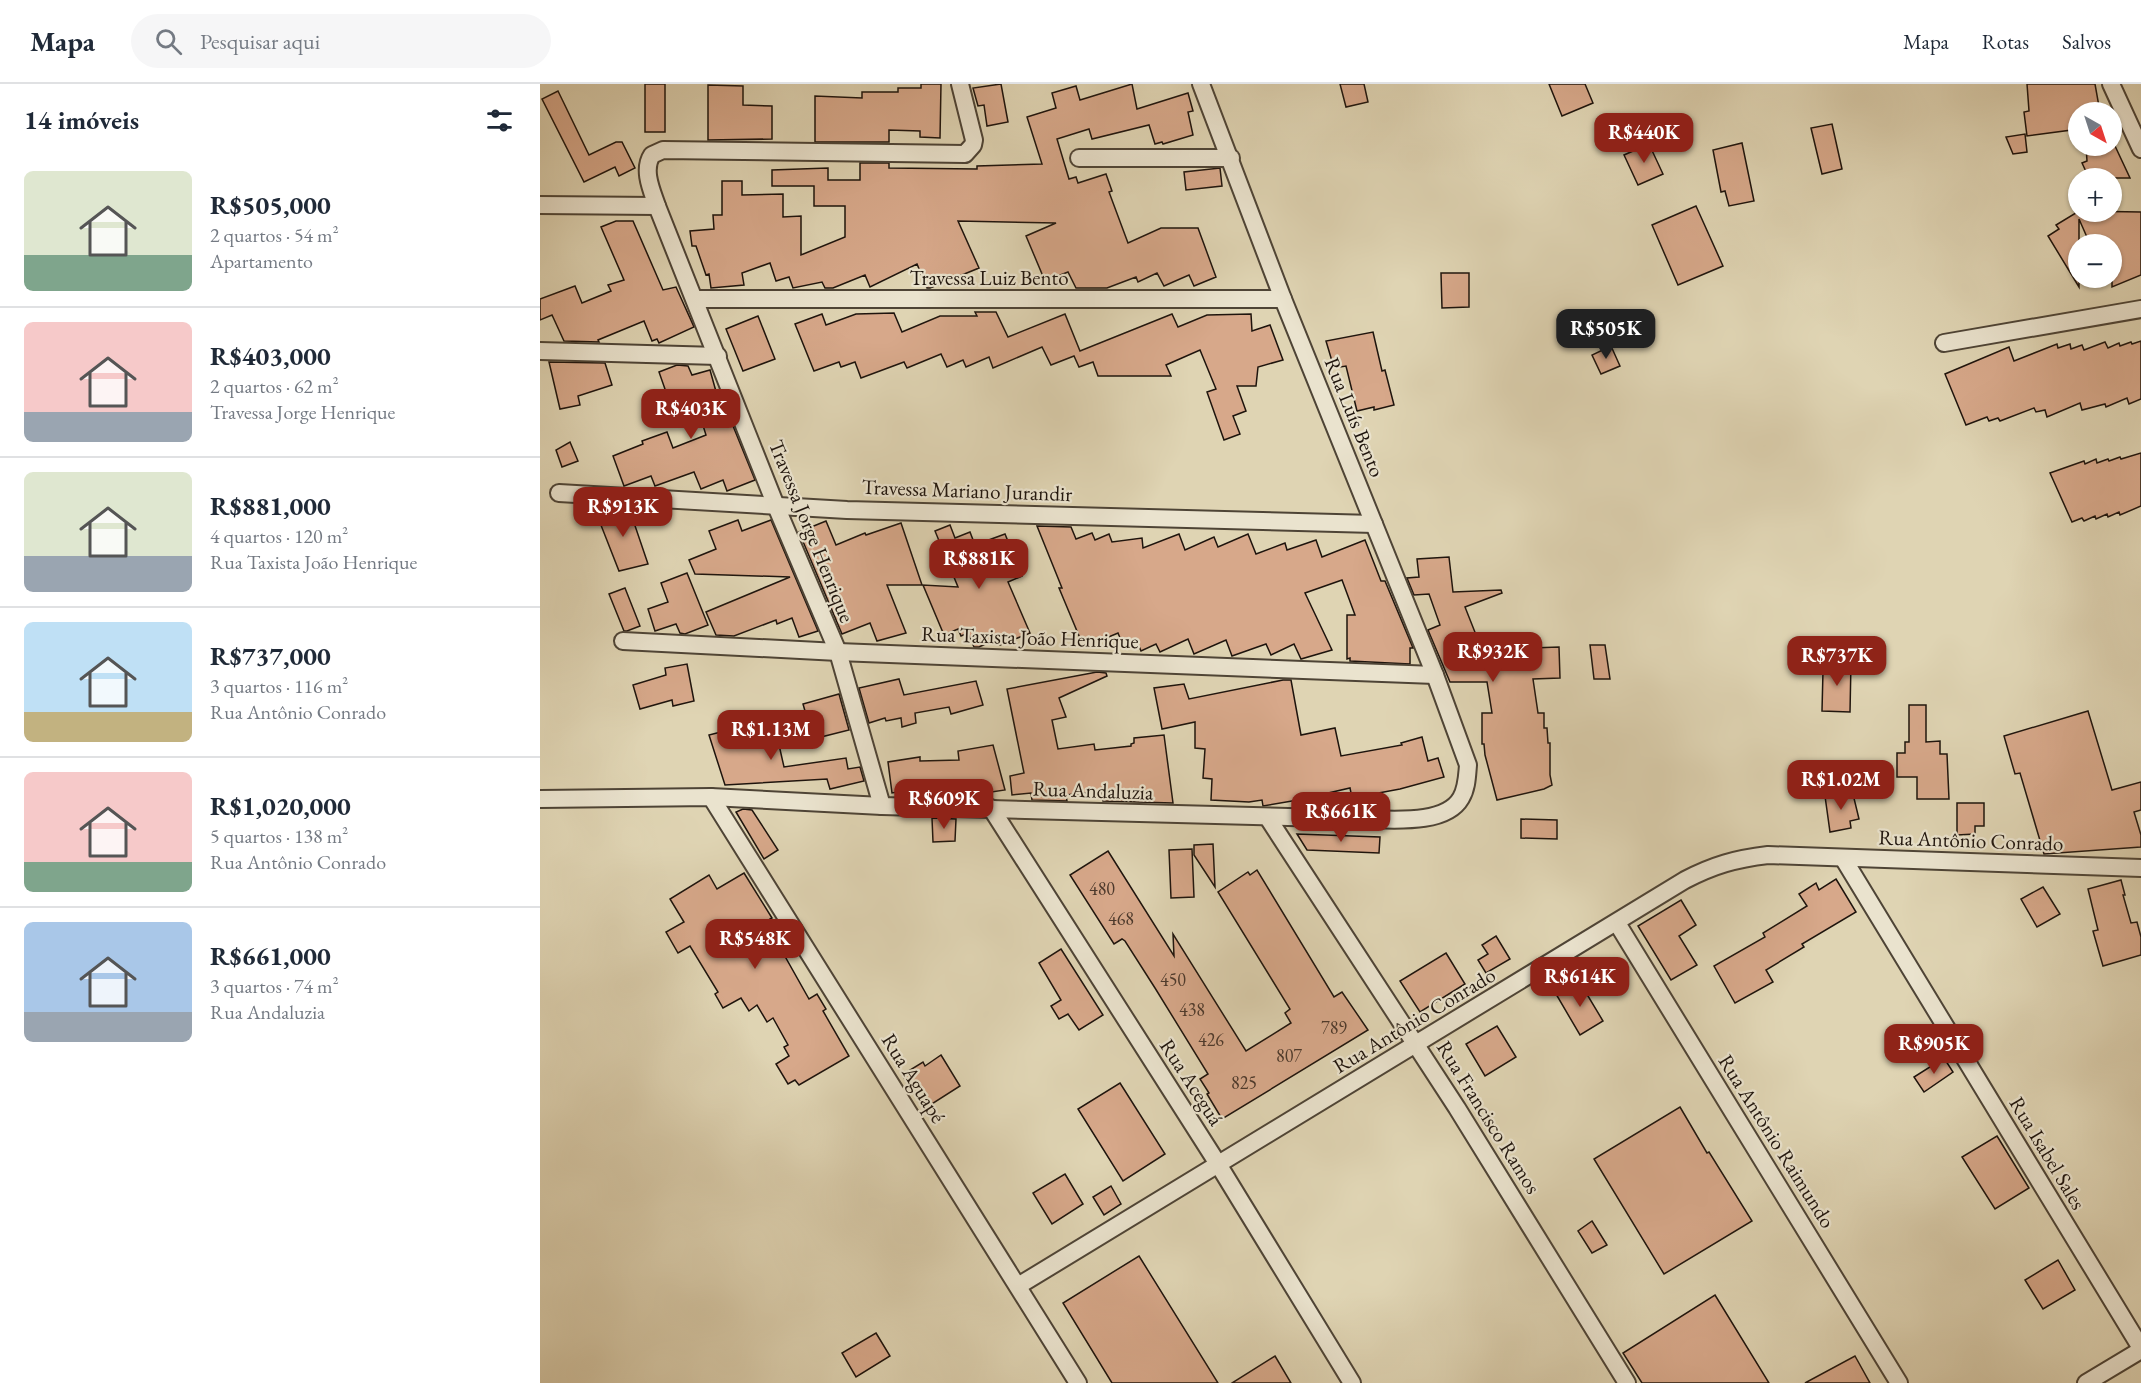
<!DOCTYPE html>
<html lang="pt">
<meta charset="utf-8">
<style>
body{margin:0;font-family:"EB Garamond",serif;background:#f6f6f7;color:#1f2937;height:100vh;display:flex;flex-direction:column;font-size:22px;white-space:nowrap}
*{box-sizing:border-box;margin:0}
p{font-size:20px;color:#747a83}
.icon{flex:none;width:33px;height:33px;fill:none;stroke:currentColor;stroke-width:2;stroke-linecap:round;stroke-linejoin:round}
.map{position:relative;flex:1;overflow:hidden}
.sheet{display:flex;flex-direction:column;background:#fff;width:540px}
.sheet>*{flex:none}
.needle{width:39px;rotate:141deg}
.fabs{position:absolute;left:1528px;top:18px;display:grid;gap:12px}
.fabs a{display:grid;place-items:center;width:54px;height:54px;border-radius:50%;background:#fff;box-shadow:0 2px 4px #0004;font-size:30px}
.price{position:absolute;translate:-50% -51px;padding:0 14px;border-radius:12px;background:#8f2418;color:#fff;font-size:20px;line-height:39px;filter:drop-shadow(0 2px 3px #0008)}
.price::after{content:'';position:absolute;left:50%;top:36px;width:18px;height:14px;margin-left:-9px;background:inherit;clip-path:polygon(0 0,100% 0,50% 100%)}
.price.on{background:#222;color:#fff}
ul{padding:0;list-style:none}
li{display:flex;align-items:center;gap:18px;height:150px;padding:0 24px}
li+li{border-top:2px solid #e0e1e3}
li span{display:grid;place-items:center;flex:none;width:168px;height:120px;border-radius:9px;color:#555}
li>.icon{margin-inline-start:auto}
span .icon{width:72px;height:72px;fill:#fffc;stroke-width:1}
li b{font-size:26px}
h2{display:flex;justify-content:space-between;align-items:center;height:72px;padding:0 24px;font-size:26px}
header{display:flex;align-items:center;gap:36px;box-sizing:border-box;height:84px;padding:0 30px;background:#fff;border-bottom:2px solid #e0e1e3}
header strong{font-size:28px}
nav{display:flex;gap:33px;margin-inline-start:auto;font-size:21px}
.search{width:420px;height:54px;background:#f6f6f7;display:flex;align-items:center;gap:15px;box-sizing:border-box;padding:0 21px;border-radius:33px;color:#747a83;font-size:22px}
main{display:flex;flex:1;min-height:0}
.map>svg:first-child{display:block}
</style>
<header>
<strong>Mapa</strong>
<div class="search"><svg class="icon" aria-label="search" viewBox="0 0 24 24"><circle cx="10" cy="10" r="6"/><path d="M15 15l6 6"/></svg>Pesquisar aqui</div>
<nav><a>Mapa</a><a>Rotas</a><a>Salvos</a></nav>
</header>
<main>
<section class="sheet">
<h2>14 imóveis<svg class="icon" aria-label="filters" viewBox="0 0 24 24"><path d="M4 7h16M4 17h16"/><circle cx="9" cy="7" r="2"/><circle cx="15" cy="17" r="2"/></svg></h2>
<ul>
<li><span style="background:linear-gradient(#dfe7d0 70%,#7fa58c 0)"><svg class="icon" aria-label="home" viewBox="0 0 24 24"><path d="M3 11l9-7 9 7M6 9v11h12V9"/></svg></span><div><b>R$505,000</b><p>2 quartos · 54 m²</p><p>Apartamento</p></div></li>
<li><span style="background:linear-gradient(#f6c9c9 75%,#9aa5b1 0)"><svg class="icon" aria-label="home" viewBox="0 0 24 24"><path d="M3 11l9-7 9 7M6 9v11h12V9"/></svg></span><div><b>R$403,000</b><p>2 quartos · 62 m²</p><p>Travessa Jorge Henrique</p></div></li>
<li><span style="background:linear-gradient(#dfe7d0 70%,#9aa5b1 0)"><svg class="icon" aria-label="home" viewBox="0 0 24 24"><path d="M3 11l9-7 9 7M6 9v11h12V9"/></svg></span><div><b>R$881,000</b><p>4 quartos · 120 m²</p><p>Rua Taxista João Henrique</p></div></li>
<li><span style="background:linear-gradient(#bfe0f5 75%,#c2b280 0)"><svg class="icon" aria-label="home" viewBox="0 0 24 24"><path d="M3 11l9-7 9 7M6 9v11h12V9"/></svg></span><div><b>R$737,000</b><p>3 quartos · 116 m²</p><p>Rua Antônio Conrado</p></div></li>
<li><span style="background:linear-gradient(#f6c9c9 75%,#7fa58c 0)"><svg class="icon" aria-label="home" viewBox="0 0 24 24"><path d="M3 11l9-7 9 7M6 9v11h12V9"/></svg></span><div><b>R$1,020,000</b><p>5 quartos · 138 m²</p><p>Rua Antônio Conrado</p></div></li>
<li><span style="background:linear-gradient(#a9c7e8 75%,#9aa5b1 0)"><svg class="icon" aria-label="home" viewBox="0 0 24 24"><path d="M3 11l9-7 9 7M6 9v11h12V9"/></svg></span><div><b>R$661,000</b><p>3 quartos · 74 m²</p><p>Rua Andaluzia</p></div></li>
</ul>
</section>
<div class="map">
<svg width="1601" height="1299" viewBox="0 0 1601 1299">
<rect width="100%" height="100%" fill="#dfd4b3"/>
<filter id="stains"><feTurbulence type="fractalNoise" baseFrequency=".00333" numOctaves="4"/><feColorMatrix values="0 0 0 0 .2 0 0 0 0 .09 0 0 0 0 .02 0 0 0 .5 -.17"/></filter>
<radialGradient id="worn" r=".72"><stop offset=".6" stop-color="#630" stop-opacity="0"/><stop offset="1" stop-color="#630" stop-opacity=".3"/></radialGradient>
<g fill="#d7a88a" stroke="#1e140d" stroke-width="1.5">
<rect x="105" y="0" width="20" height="48"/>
<polygon points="381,0 401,0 400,54 380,53 380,47 349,46 349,58 275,58 275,12 322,14 322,8 358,8 358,4 381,4"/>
<polygon points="461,0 468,38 447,42 444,21 438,22 433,4"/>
<polygon points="592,0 597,25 648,9 653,27 648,28 653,51 623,60 622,58 615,60 609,41 552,55 549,45 517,55 529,95 536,93 538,99 566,90 572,107 569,108 588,159 621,144 658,144 676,193 654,202 649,191 624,202 617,189 598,198 596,193 567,204 536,204 528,188 505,197 486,152 516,139 418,137 439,184 390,204 387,204 377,180 330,203 325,191 293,204 285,204 282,198 253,204 249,193 236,197 230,179 202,189 204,201 171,204 169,190 166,191 156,162 152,162 150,147 174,145 173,131 182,131 182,97 202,97 202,111 243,110 243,133 261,132 261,171 305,153 305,122 274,122 274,102 232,102 232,86 288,84 288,96 320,96 320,79 349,79 349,84 437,85 437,82 502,80 487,33 516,24 512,9 536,2 540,16"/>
<polygon points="800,0 824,0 828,18 806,23"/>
<polygon points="1009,0 1045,0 1053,19 1022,32"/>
<polygon points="1487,0 1555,0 1560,28 1539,28 1539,45 1487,52 1484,28 1489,27"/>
<polygon points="168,1 203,2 203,21 232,22 232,55 168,56"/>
<polygon points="18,7 49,71 76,58 82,58 95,84 79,92 75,83 44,98 2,15"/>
<polygon points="1292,40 1302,85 1282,90 1271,44"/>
<polygon points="1485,50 1487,68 1473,70 1466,53"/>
<polygon points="1202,59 1214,117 1189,122 1185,107 1181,108 1173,66"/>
<polygon points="1109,60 1123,90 1098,101 1084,71"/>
<polygon points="1546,62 1575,62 1590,94 1549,94 1542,79 1547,77"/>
<polygon points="680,84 682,102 646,106 644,88"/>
<polygon points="1156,122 1183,182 1138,201 1112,141"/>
<polygon points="1539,127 1601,128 1601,191 1572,203 1572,160 1550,160 1539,135 1539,203 1508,152 1519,145 1516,141"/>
<polygon points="76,137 93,137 123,206 136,203 154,243 119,259 117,255 112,257 104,237 58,256 59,258 24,257 12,231 0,236 0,215 35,202 42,219 71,207 68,201 84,196 61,143"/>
<polygon points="901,189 929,189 929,223 902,224"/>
<polygon points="435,228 456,228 468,253 525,230 540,267 632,230 638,243 667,231 711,230 712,247 730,241 743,276 718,283 716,302 697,302 706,327 693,332 700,350 684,356 667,308 676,305 660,266 626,281 631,292 558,292 553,278 539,283 534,272 511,281 502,263 453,284 449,273 426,283 423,276 407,283 401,270 367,284 364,278 321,294 315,278 301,283 299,278 274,287 255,240 282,230 286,241 316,230 354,229 362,248 400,232 437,232"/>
<polygon points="218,232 235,275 203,287 186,245"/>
<polygon points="833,248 842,287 845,286 854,321 834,326 834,323 817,327 806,282 794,284 786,257"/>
<polygon points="1601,257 1601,315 1589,320 1587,314 1566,323 1565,320 1542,326 1540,319 1507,333 1505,326 1496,328 1494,324 1460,337 1458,334 1449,337 1447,333 1426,341 1405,290 1469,263 1474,277 1517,260 1518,264 1530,260 1531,265 1542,261 1544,266 1565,258 1568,264 1579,259 1580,262 1591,258 1592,260"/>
<polygon points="1071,262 1080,282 1061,290 1052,271"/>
<polygon points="9,278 65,279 72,301 38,312 40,321 20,325"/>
<polygon points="137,281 148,282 152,291 170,286 177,311 180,310 215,396 187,407 183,396 161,405 154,388 115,402 111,392 84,402 73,372 103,360 102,357 127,348 133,364 166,351 156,319 133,328 119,288"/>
<polygon points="30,358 38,377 22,383 16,366"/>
<polygon points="1601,369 1601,422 1580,431 1579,428 1568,433 1567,430 1556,435 1555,432 1544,437 1542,434 1532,438 1510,389 1544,377 1545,380 1556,375 1557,379 1568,375 1569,377 1580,373 1581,375"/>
<polygon points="77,423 89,424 108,480 79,487 57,431"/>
<polygon points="198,436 202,447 231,436 278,547 259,553 252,534 237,540 236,536 194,552 176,551 166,528 250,493 155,490 149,476 176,465 169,447"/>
<polygon points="286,437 296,461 325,449 326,451 361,439 382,501 347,501 366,549 337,557 330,539 302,550 259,448"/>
<polygon points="410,441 415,454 430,448 435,461 465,450 482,492 468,498 490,549 460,561 457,555 439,563 434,563 428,549 421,552 418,545 404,551 383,501 418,503 395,447"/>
<polygon points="497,442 531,443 536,455 552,449 555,456 569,450 572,458 602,454 603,464 639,450 645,466 674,453 678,463 708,450 716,470 745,459 747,466 776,456 782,473 825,456 841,497 845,497 873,564 870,564 870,580 810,577 810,574 807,575 807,531 815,531 802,496 765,509 792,566 761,575 754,560 731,571 726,560 692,572 686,556 654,570 648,555 620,568 616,560 601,567 599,562 584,564 578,549 552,560 550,556 542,559 519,504 522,504"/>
<polygon points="909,473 913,508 961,506 962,509 925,523 942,566 1019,563 1020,594 993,595 998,629 1004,629 1004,644 1007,644 1008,659 1010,659 1010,691 1012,701 1004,705 957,716 945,671 944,660 942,660 942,629 952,629 947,598 910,598 888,546 900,541 889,510 874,511 867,494 879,493 877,475"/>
<polygon points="147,489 168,541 145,550 140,549 136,540 115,547 108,525 128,518 121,499"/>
<polygon points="85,504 100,542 87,547 84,547 69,510"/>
<polygon points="1050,561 1065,561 1070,595 1054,595"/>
<polygon points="1287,576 1311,578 1310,628 1282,627 1283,587 1287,587"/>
<polygon points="147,580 154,617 133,622 132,616 100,625 93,601 126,591 125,584"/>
<polygon points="557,588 566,589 567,592 519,614 526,633 512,636 518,665 554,660 555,666 591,662 591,660 594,659 594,654 624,651 633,719 563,717 562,707 526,711 527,717 492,716 491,709 472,711 470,692 484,689 467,605"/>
<polygon points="359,595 364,611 436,597 443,621 411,630 409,623 375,629 376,639 362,643 361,634 346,637 345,634 329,639 319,604"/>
<polygon points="743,596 751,596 761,651 795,644 801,672 862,661 861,659 882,653 888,677 898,674 904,693 860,705 812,714 810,704 758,716 723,722 722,716 709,718 671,716 672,695 663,694 665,665 655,664 655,638 622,645 614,604 644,600 649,615"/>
<polygon points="299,610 309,646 273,655 263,620"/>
<polygon points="1369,621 1386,621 1386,658 1400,657 1400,670 1407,670 1409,715 1377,715 1377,693 1357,693 1357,669 1365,669 1365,658 1369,658"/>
<polygon points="1548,627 1572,706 1601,698 1601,726 1594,728 1601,751 1601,763 1504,770 1480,689 1475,690 1464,652"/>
<polygon points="204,642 235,643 244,683 306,674 308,685 320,683 324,697 290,705 287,695 185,701 169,651"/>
<polygon points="453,661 465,706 418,713 370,712 370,706 352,709 348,678 380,673 380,677 419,676 418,667"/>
<polygon points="1312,706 1319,735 1310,737 1311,744 1290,748 1285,712"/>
<polygon points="1417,719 1444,719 1444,742 1435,742 1435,750 1417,751"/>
<polygon points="203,725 212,726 238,766 224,775 196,728"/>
<polygon points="392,734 416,735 415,757 393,758"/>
<polygon points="981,735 1017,736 1017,755 981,754"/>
<polygon points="757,750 840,753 839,769 767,766"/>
<polygon points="673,760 675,803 654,771 654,761"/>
<polygon points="652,765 654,813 631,814 629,766"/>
<polygon points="568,767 634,872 633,850 706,967 751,939 745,929 750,925 678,808 708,788 710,791 717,786 794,913 802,908 828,946 682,1035 667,1010 669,1009 660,995 668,990 615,904 585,857 582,855 574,860 530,791"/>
<polygon points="204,789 232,834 230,835 247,864 242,867 269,915 277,910 286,925 283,927 309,972 259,1001 255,996 248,1000 236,980 249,972 244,963 248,961 233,934 227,938 217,921 209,927 201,914 183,924 175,910 178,908 150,862 138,869 126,848 144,838 130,815 169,791 177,805"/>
<polygon points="1296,795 1316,828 1262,860 1264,863 1226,886 1233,898 1195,919 1174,882 1225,853 1223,849 1267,822 1259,810 1276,799 1279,806"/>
<polygon points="1581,796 1585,811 1583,811 1591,839 1597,838 1601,853 1601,871 1563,882 1553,847 1558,846 1548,805"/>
<polygon points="1503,803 1520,830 1497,843 1481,815"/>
<polygon points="1141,816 1156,841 1139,852 1157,881 1131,896 1098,842"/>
<polygon points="956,852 970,875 946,889 938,876 948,870 942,861"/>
<polygon points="521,865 563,931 539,946 528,930 519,935 511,922 521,916 499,879"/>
<polygon points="906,869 925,900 880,928 860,897"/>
<polygon points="1039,897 1063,937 1040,951 1016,910"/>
<polygon points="957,942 976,973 945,992 926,960"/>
<polygon points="401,971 420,1002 384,1025 362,991 383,978 385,982"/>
<polygon points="1404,974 1413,988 1384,1008 1374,993"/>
<polygon points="580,999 625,1070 583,1097 538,1025"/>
<polygon points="1140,1023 1167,1069 1169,1068 1212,1137 1124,1190 1054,1075"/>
<polygon points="1457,1052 1489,1104 1455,1125 1422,1073"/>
<polygon points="525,1090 543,1120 512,1140 493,1109"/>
<polygon points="571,1102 581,1120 564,1131 553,1113"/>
<polygon points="1052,1137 1067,1161 1052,1169 1038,1147"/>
<polygon points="599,1172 678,1299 572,1299 523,1219"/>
<polygon points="1518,1176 1535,1206 1503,1225 1485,1196"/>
<polygon points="1175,1211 1229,1299 1102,1299 1083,1269"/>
<polygon points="336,1249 350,1272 316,1293 302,1269"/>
<polygon points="735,1272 751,1299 692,1299"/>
<polygon points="1315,1272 1330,1299 1265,1299"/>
</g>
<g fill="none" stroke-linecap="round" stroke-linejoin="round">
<g stroke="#4e4436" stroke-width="20">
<g id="minor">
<polyline points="1571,0 1601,65"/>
<polyline points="539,74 691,74"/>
<polyline points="0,121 117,122"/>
<polyline points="155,215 743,215"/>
<polyline points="1404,259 1601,225"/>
<polyline points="0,267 178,272"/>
<polyline points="19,409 307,426 834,440"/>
<polyline points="83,557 298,568 895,591"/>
<polyline points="171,713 538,1299"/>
<path d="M 0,715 L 171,713 L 342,722 L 822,735 C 849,735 905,742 921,714 C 927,704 927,692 928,681 L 895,591 L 743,215 L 661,0"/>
<path d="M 342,722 L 298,568 L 236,422 L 117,122 C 112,107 102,86 112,71 L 123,66 L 425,70 L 433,61 L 434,56 L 420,0"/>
<polyline points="451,724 678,1080 812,1299"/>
<polyline points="728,734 917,1024 1087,1299"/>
<polyline points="1303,774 1601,1264"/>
<polyline points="1077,839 1359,1299"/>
<path d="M 478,1202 L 1145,796 C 1174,781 1195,775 1228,771 L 1601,784"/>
<polyline points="1546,1299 1601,1266"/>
</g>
</g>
<use href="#minor" stroke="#eae3ce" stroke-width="16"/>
</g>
<g text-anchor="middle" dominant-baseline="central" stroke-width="4.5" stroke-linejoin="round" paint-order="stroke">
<g font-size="18" fill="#4c392c">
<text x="562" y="804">480</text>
<text x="581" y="834">468</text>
<text x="633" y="895">450</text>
<text x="652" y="925">438</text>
<text x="794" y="943">789</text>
<text x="671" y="955">426</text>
<text x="749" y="971">807</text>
<text x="704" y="998">825</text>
</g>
<g font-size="21" fill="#1e140d" stroke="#eae3ce">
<text x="449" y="193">Travessa Luiz Bento</text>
<text transform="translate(815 333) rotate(68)">Rua Luís Bento</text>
<text transform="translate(427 406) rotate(2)">Travessa Mariano Jurandir</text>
<text transform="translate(272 447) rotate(68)">Travessa Jorge Henrique</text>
<text transform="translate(490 553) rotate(2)">Rua Taxista João Henrique</text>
<text transform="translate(553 706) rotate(2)">Rua Andaluzia</text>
<text transform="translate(1431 756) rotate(2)">Rua Antônio Conrado</text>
<text transform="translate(874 936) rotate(-31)">Rua Antônio Conrado</text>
<text transform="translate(374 994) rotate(58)">Rua Aguapé</text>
<text transform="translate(652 998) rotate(57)">Rua Aceguá</text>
<text transform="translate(949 1033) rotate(58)">Rua Francisco Ramos</text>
<text transform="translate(1237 1057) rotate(58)">Rua Antônio Raimundo</text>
<text transform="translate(1508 1069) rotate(59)">Rua Isabel Sales</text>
</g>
</g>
<rect width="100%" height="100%" filter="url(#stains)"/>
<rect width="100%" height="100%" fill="url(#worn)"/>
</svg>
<div class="fabs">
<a><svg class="needle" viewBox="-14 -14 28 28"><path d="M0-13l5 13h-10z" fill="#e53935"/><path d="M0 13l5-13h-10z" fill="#747a83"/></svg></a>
<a>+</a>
<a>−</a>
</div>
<b class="price" style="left:1104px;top:80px">R$440K</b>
<b class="price on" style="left:1066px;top:276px">R$505K</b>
<b class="price" style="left:151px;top:356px">R$403K</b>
<b class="price" style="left:83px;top:454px">R$913K</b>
<b class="price" style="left:439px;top:506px">R$881K</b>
<b class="price" style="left:953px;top:599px">R$932K</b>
<b class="price" style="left:1297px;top:603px">R$737K</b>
<b class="price" style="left:231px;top:677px">R$1.13M</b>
<b class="price" style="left:1301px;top:727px">R$1.02M</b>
<b class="price" style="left:404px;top:746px">R$609K</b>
<b class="price" style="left:801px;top:759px">R$661K</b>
<b class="price" style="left:215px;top:886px">R$548K</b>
<b class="price" style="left:1040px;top:924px">R$614K</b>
<b class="price" style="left:1394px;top:991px">R$905K</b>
</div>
</main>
